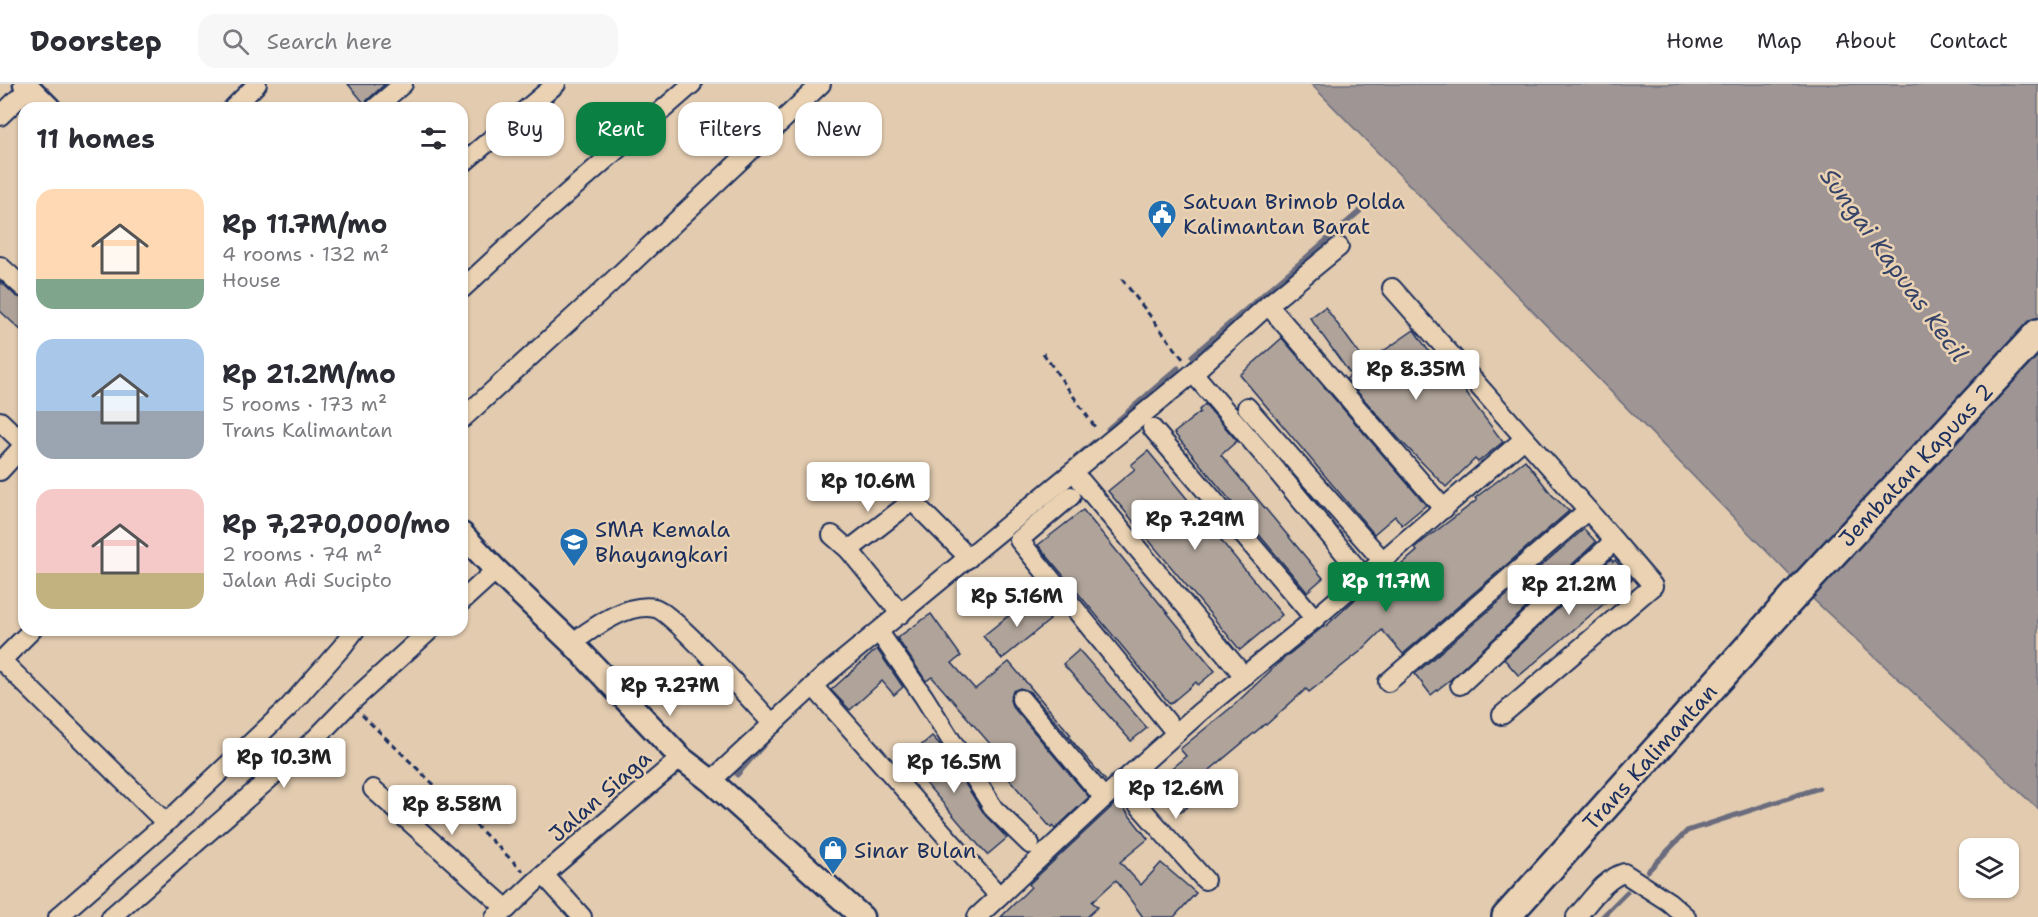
<!DOCTYPE html>
<meta charset="utf-8">
<style>
body{margin:0;font-family:"Shantell Sans",sans-serif;background:#f7f7f7;color:#2b2b33;height:100vh;display:flex;flex-direction:column;font-size:22px;white-space:nowrap}
*{box-sizing:border-box;margin:0}
p{font-size:20px;color:#7c7c81}
.icon{flex:none;width:33px;height:33px;fill:none;stroke:currentColor;stroke-width:2;stroke-linecap:round;stroke-linejoin:round}
.map{position:relative;flex:1;overflow:hidden}
.drawer{position:absolute;left:18px;top:18px;width:450px;height:534px;display:flex;flex-direction:column;background:#fff;border-radius:18px;box-shadow:0 2px 4px #0004}
.drawer>*{flex:none}
.top-card{position:absolute;left:486px;top:18px;width:570px;height:54px;display:flex;gap:12px}
.buttons{position:absolute;left:1959px;top:754px;display:grid;gap:12px}
.buttons a{display:grid;place-items:center;width:60px;height:60px;border-radius:12px;background:#fff;box-shadow:0 2px 4px #0004;font-size:30px}
.price{position:absolute;translate:-50% -51px;padding:0 14px;border-radius:6px;background:#fff;color:#222;font-size:20px;line-height:39px;filter:drop-shadow(0 2px 3px #0008)}
.price::after{content:'';position:absolute;left:50%;top:36px;width:18px;height:14px;margin-left:-9px;background:inherit;clip-path:polygon(0 0,100% 0,50% 100%)}
.price.current{background:#0b8043;color:#fff}
ul{padding:0;list-style:none}
li{display:flex;align-items:center;gap:18px;height:150px;padding:0 18px}
li span{display:grid;place-items:center;flex:none;width:168px;height:120px;border-radius:18px;color:#555}
li>.icon{margin-inline-start:auto}
span .icon{width:72px;height:72px;fill:#fffc;stroke-width:1}
li b{font-size:26px}
h2{display:flex;justify-content:space-between;align-items:center;height:72px;padding:0 18px;font-size:26px}
.tag{padding:0 21px;border-radius:18px;background:#fff;box-shadow:0 2px 4px #0004;font-size:21px;line-height:54px}
.tag.current{background:#0b8043;color:#fff}
header{display:flex;align-items:center;gap:36px;box-sizing:border-box;height:84px;padding:0 30px;background:#fff;border-bottom:2px solid #e1e1e2}
header strong{font-size:28px}
nav{display:flex;gap:33px;margin-inline-start:auto;font-size:21px}
.search{width:420px;height:54px;background:#f7f7f7;display:flex;align-items:center;gap:15px;box-sizing:border-box;padding:0 21px;border-radius:18px;color:#7c7c81;font-size:22px}
.map>svg:first-child{display:block}
</style>
<header>
<strong>Doorstep</strong>
<div class="search"><svg class="icon" aria-label="search" viewBox="0 0 24 24"><circle cx="10" cy="10" r="6"/><path d="M15 15l6 6"/></svg>Search here</div>
<nav><a>Home</a><a>Map</a><a>About</a><a>Contact</a></nav>
</header>
<div class="map">
<svg width="2038" height="833" viewBox="0 0 2038 833">
<rect width="100%" height="100%" fill="#e2cbaf"/>
<filter id="ink" filterUnits="userSpaceOnUse"><feTurbulence type="fractalNoise" baseFrequency=".0167" numOctaves="2"/><feDisplacementMap in="SourceGraphic" scale="12" xChannelSelector="R" yChannelSelector="G"/><feConvolveMatrix kernelMatrix="1 2 1 2 8 2 1 2 1" color-interpolation-filters="sRGB"/></filter>
<g filter="url(#ink)">
<polygon fill="#9e9594" stroke="#6a6c7e" stroke-width="1.5" points="1311,0 2038,0 2038,725 1815,517"/>
<g fill="none" stroke-linecap="round" stroke-linejoin="round">
<g stroke="#6a6c7e" stroke-width="5">
<polyline points="1192,272 1360,127"/>
<polyline points="1108,345 1178,284"/>
<polyline points="1075,374 1094,358"/>
<polyline points="737,691 768,656"/>
<polyline points="1648,787 1687,747 1819,704"/>
<polyline points="1602,833 1627,808"/>
</g>
</g>
<g fill="#b0a49a" stroke="#1b2f5e" stroke-width="1.5">
<polygon points="348,0 385,0 364,19"/>
<polygon points="0,197 16,212 24,215 24,249 0,227"/>
<polygon points="1325,223 1366,279 1414,246 1455,305 1460,301 1503,358 1478,378 1475,375 1446,403 1399,355 1346,295 1351,291 1310,234"/>
<polygon points="1282,254 1426,421 1402,441 1395,432 1374,450 1240,291"/>
<polygon points="1205,320 1237,357 1221,371 1323,494 1307,508 1174,349 1200,328 1199,326"/>
<polygon points="1148,367 1282,531 1240,566 1108,407 1135,385 1131,381"/>
<polygon points="1525,376 1552,411 1569,427 1403,570 1382,546 1361,567 1309,608 1306,605 1266,641 1265,640 1187,705 1196,716 1181,728 1155,698 1186,672 1180,665 1233,622 1282,576 1324,542 1325,543 1363,508 1366,511 1417,467 1415,464 1423,457 1477,416 1475,414"/>
<polygon points="1083,426 1215,587 1198,601 1196,598 1170,620 1038,461"/>
<polygon points="1584,445 1596,458 1451,595 1431,611 1415,590"/>
<polygon points="1611,475 1613,478 1615,476 1632,496 1519,592 1504,575"/>
<polygon points="1032,513 1050,536 1002,575 983,552"/>
<polygon points="931,530 961,572 952,579 975,605 1009,578 1071,651 1069,653 1106,697 1030,608 1020,604 1013,607 1010,616 1012,622 1089,713 1055,745 1052,742 1051,744 985,667 992,662 932,593 926,597 897,554"/>
<polygon points="877,565 903,603 894,611 882,597 850,626 831,606"/>
<polygon points="1079,566 1147,644 1131,657 1063,580"/>
<polygon points="932,652 944,665 945,668 942,670 961,693 985,731 1007,754 987,771 918,690 916,692 903,677"/>
<polygon points="1118,717 1148,755 1120,778 1141,801 1161,779 1196,809 1174,833 1143,833 1116,796 1092,818 1098,823 1087,833 1001,833 1031,803 1029,800"/>
</g>
<g fill="none" stroke-linecap="round" stroke-linejoin="round">
<g stroke="#1b2f5e" stroke-width="22">
<g id="minor">
<polyline points="233,24 257,0"/>
<polyline points="375,24 403,0"/>
<polyline points="0,32 29,4"/>
<polyline points="462,80 556,0"/>
<polyline points="0,182 24,204"/>
<polyline points="1392,204 1588,426 1653,502 1502,631"/>
<polyline points="462,205 541,132 692,0"/>
<polyline points="1268,221 1444,425"/>
<polyline points="1193,289 1262,369 1364,493"/>
<polyline points="1247,323 1383,477"/>
<polyline points="462,335 601,208 821,0"/>
<polyline points="0,337 24,360"/>
<polyline points="1152,344 1315,535"/>
<polyline points="0,387 24,361"/>
<polyline points="1081,397 1244,592"/>
<polyline points="1071,412 1019,456 1176,649"/>
<polyline points="832,451 849,466"/>
<polyline points="462,517 496,486"/>
<polyline points="901,530 849,466 912,417 969,474"/>
<polyline points="879,548 924,613 994,725 1030,760"/>
<path d="M 572,559 C 593,544 627,518 655,524 C 671,527 756,622 773,640"/>
<polyline points="1,576 166,739"/>
<polyline points="0,578 32,546"/>
<polyline points="1388,598 1588,426"/>
<polyline points="1460,601 1614,457"/>
<polyline points="813,602 999,812"/>
<polyline points="1021,615 1104,714"/>
<polyline points="711,697 824,592 1193,289 1268,221 1339,163"/>
<polyline points="1119,699 1205,796"/>
<polyline points="373,705 507,825"/>
<polyline points="544,791 582,833"/>
<polyline points="58,833 166,739 288,624 342,563 355,546"/>
<polyline points="111,833 316,654 350,619 430,546"/>
<polyline points="495,833 507,825 535,798 681,674"/>
<polyline points="977,833 1104,714 1200,628 1318,532 1524,355"/>
<path d="M 1576,833 C 1590,818 1604,795 1624,789 L 1669,818 L 1686,833"/>
</g>
</g>
<g stroke="#1b2f5e" stroke-width="27">
<g id="major">
<polyline points="25,0 49,24"/>
<polyline points="462,450 496,486 572,559 681,674 711,697 862,833"/>
</g>
</g>
<g stroke="#1b2f5e" stroke-width="32">
<polyline id="highway" points="1506,833 1794,512 2038,249"/>
</g>
<g stroke="#1b2f5e" stroke-width="3" stroke-dasharray="6 4.5" stroke-linecap="butt">
<polyline points="1122,195 1183,275"/>
<polyline points="1043,269 1097,346"/>
<polyline points="362,631 523,787"/>
</g>
<use href="#minor" stroke="#ead2b2" stroke-width="18"/>
<use href="#major" stroke="#ead2b2" stroke-width="22"/>
<use href="#highway" stroke="#ead2b2" stroke-width="27"/>
</g>
</g>
<defs>
<g id="civic-pin" transform="scale(1.5)"><path d="M0 17L-7.5 6A9.5 9.5 0 1 1 7.5 6Z" fill="#1f6fb2" stroke="#ead2b2"/><path d="M-.6-6.5H3V-4.5H.6V-3L4-1V1h2V6H-6V1h2V-1L-.6-3ZM-1.2 2.5V6h2.4V2.5Z" fill="#fff"/></g>
<g id="school-pin" transform="scale(1.5)"><path d="M0 17L-7.5 6A9.5 9.5 0 1 1 7.5 6Z" fill="#1f6fb2" stroke="#ead2b2"/><path d="M0-5L7-2L0 1L-7-2ZM-4 1L0 2.5L4 1V4Q0 6-4 4Z" fill="#fff"/></g>
<g id="shop-pin" transform="scale(1.5)"><path d="M0 17L-7.5 6A9.5 9.5 0 1 1 7.5 6Z" fill="#1f6fb2" stroke="#ead2b2"/><path d="M-5-2.5h2.3a2.7 3.5 0 0 1 5.4 0H5L5.5 6h-11ZM-1.5-2.5h3a1.5 2.3 0 0 0-3 0Z" fill="#fff"/></g>
</defs>
<g fill-rule="evenodd">
<use href="#civic-pin" x="1162" y="130"/>
<use href="#school-pin" x="574" y="458"/>
<use href="#shop-pin" x="833" y="766"/>
</g>
<g text-anchor="middle" dominant-baseline="central" stroke-width="5" stroke-linejoin="round" paint-order="stroke">
<g font-size="22" fill="#1b2f5e" stroke="#ead2b2" text-anchor="start">
<text x="1183" y="117">Satuan Brimob Polda<tspan x="1183" dy="25">Kalimantan Barat</tspan></text>
<text x="595" y="445">SMA Kemala<tspan x="595" dy="25">Bhayangkari</tspan></text>
<text x="854" y="766">Sinar Bulan</text>
</g>
<g font-size="22" fill="#1b2f5e" stroke="#ead2b2">
<text transform="translate(1916 381) rotate(-47)">Jembatan Kapuas 2</text>
<text transform="translate(1650 673) rotate(-48)">Trans Kalimantan</text>
<text transform="translate(600 712) rotate(-41)">Jalan Siaga</text>
</g>
<g font-size="24" font-style="italic" fill="#354369" stroke="#ead2b2">
<text transform="translate(1894 181) rotate(54)">Sungai Kapuas Kecil</text>
</g>
</g>
</svg>
<div class="buttons">
<a><svg class="icon" aria-label="layers" viewBox="0 0 24 24"><path d="M12 4l9 5-9 5-9-5zM3 14l9 5 9-5"/></svg></a>
</div>
<b class="price" style="left:1416px;top:317px">Rp 8.35M</b>
<b class="price" style="left:868px;top:429px">Rp 10.6M</b>
<b class="price" style="left:1195px;top:467px">Rp 7.29M</b>
<b class="price current" style="left:1386px;top:529px">Rp 11.7M</b>
<b class="price" style="left:1569px;top:532px">Rp 21.2M</b>
<b class="price" style="left:1017px;top:544px">Rp 5.16M</b>
<b class="price" style="left:670px;top:633px">Rp 7.27M</b>
<b class="price" style="left:284px;top:705px">Rp 10.3M</b>
<b class="price" style="left:954px;top:710px">Rp 16.5M</b>
<b class="price" style="left:1176px;top:736px">Rp 12.6M</b>
<b class="price" style="left:452px;top:752px">Rp 8.58M</b>
<div class="top-card">
<a class="tag">Buy</a>
<a class="tag current">Rent</a>
<a class="tag">Filters</a>
<a class="tag">New</a>
</div>
<section class="drawer">
<h2>11 homes<svg class="icon" aria-label="filters" viewBox="0 0 24 24"><path d="M4 7h16M4 17h16"/><circle cx="9" cy="7" r="2"/><circle cx="15" cy="17" r="2"/></svg></h2>
<ul>
<li><span style="background:linear-gradient(#ffd9b3 75%,#7fa58c 0)"><svg class="icon" aria-label="home" viewBox="0 0 24 24"><path d="M3 11l9-7 9 7M6 9v11h12V9"/></svg></span><div><b>Rp 11.7M/mo</b><p>4 rooms · 132 m²</p><p>House</p></div></li>
<li><span style="background:linear-gradient(#a9c7e8 60%,#9aa5b1 0)"><svg class="icon" aria-label="home" viewBox="0 0 24 24"><path d="M3 11l9-7 9 7M6 9v11h12V9"/></svg></span><div><b>Rp 21.2M/mo</b><p>5 rooms · 173 m²</p><p>Trans Kalimantan</p></div></li>
<li><span style="background:linear-gradient(#f6c9c9 70%,#c2b280 0)"><svg class="icon" aria-label="home" viewBox="0 0 24 24"><path d="M3 11l9-7 9 7M6 9v11h12V9"/></svg></span><div><b>Rp 7,270,000/mo</b><p>2 rooms · 74 m²</p><p>Jalan Adi Sucipto</p></div></li>
</ul>
</section>
</div>
